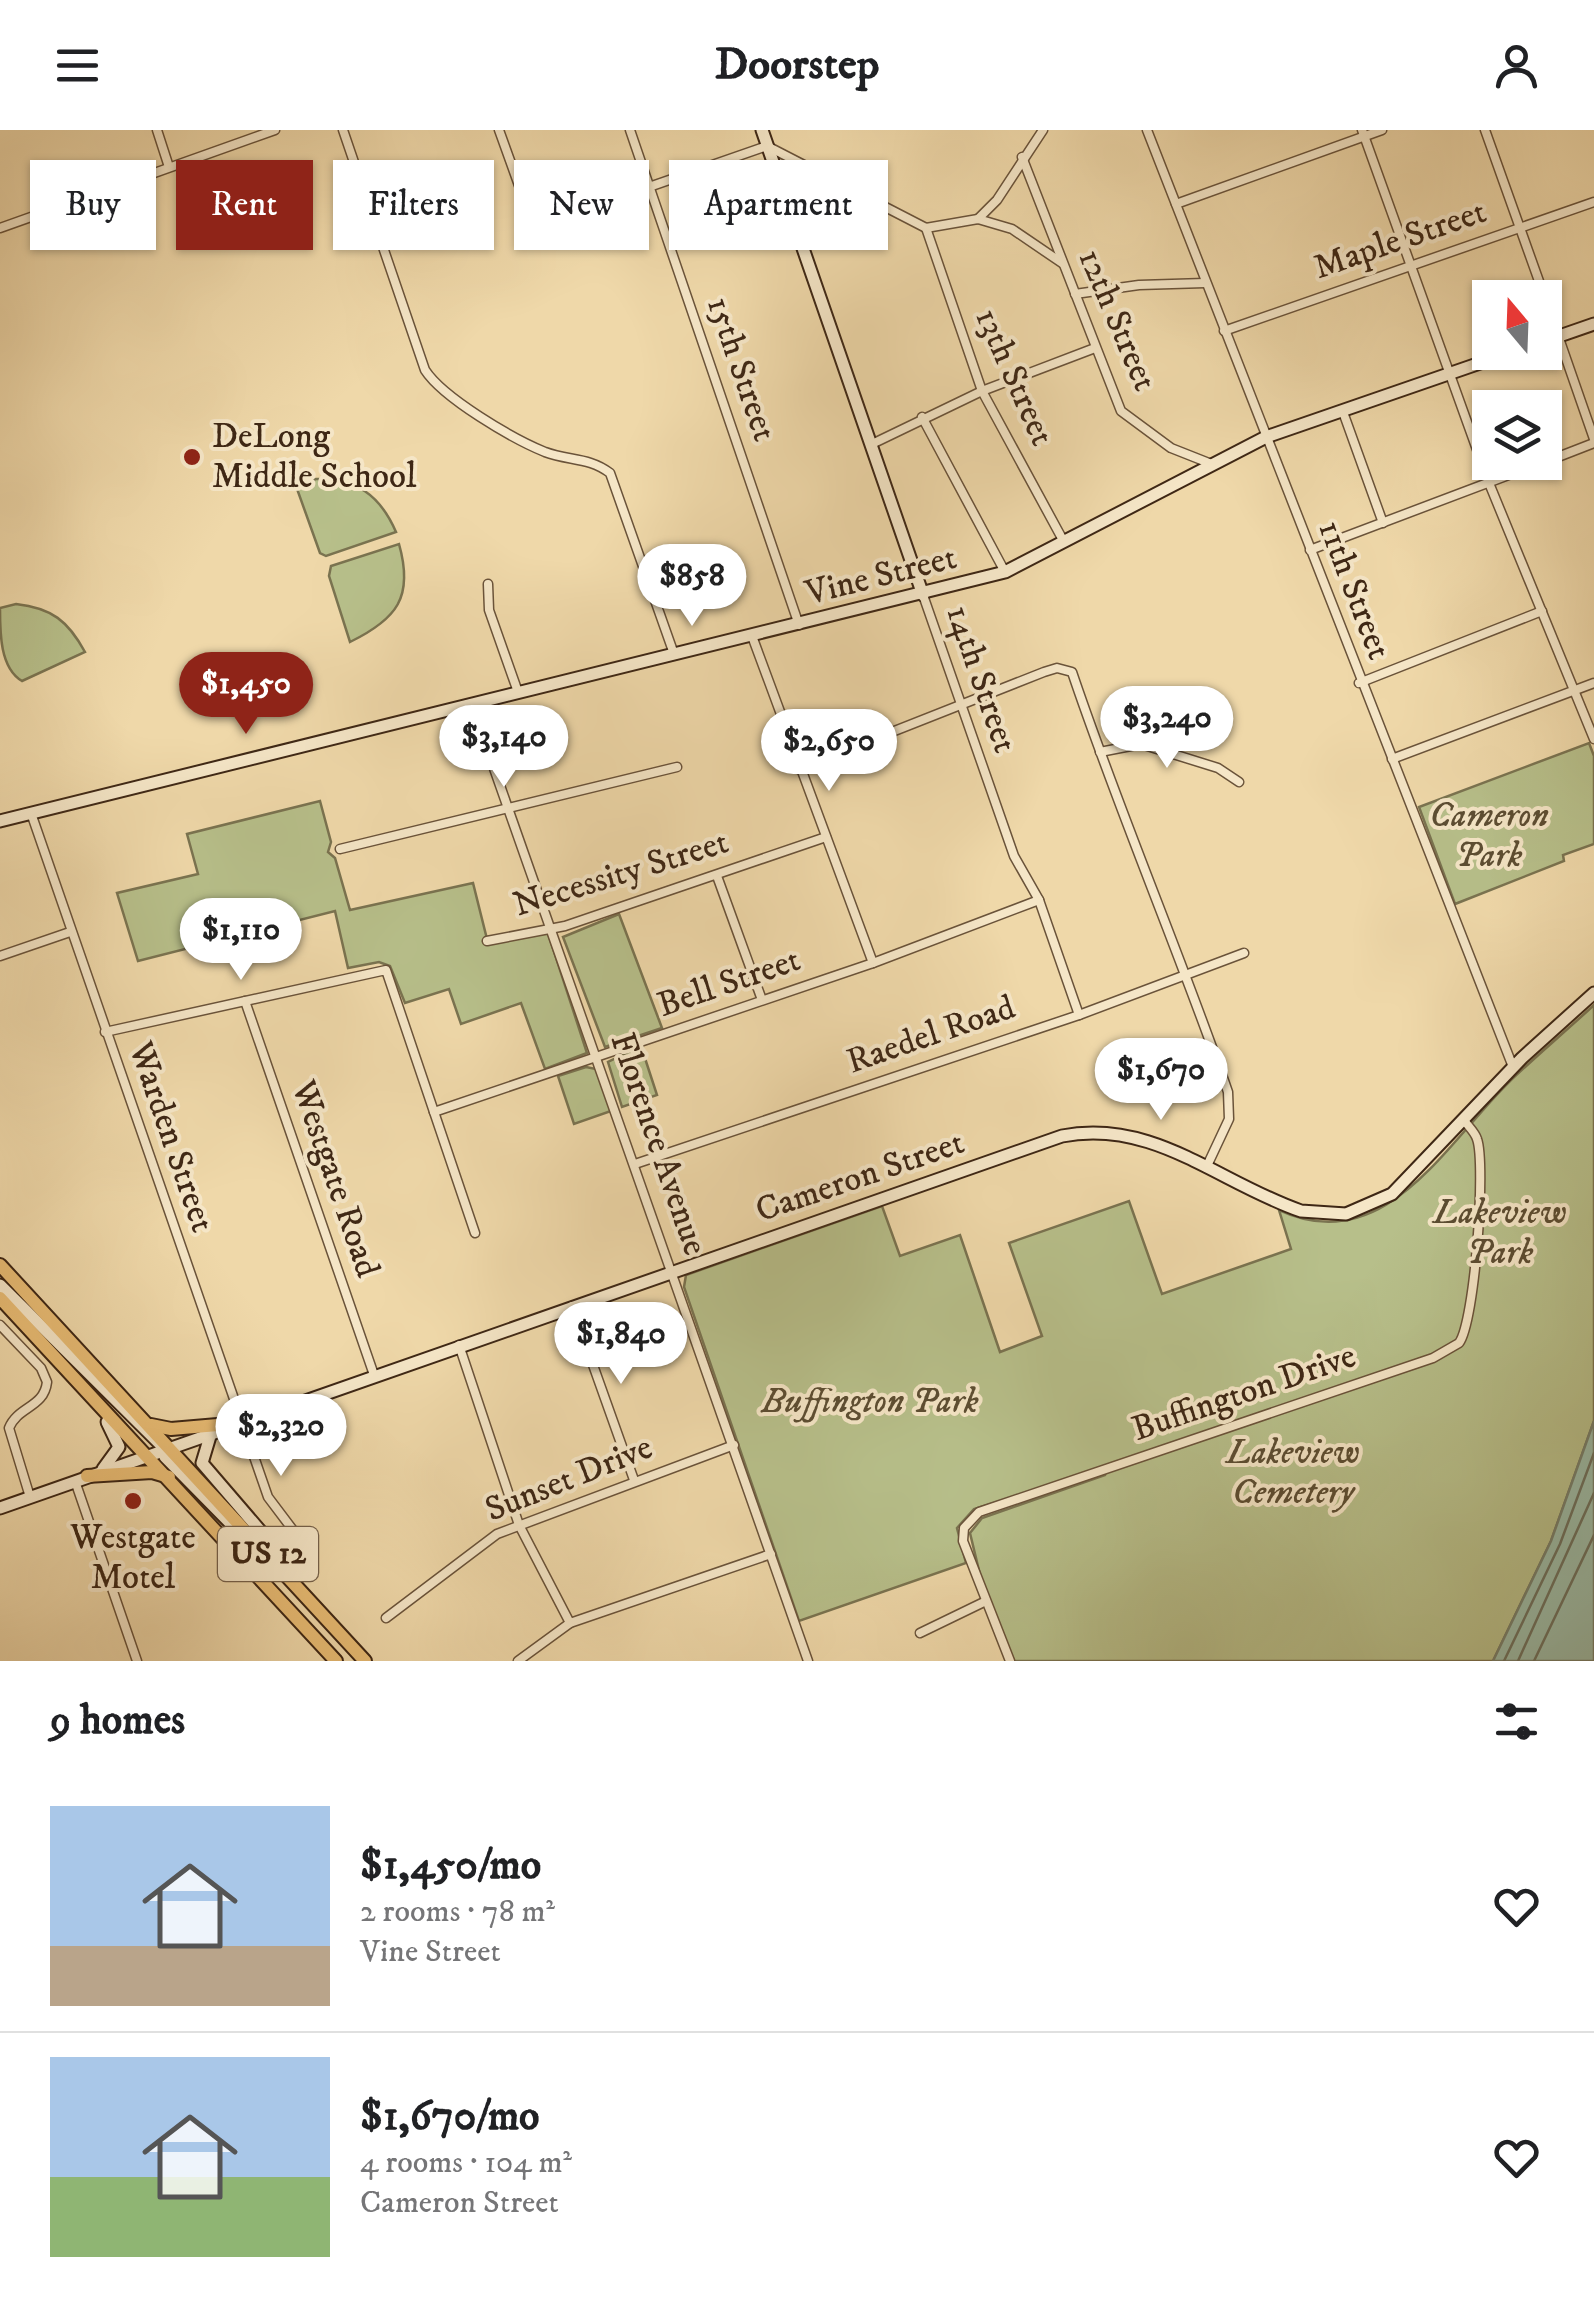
<!DOCTYPE html>
<meta charset="utf-8">
<style>
body{margin:0;font-family:"IM FELL DW Pica",serif;background:#f6f6f6;color:#202124;height:100vh;display:flex;flex-direction:column;font-size:38px;white-space:nowrap}
*{box-sizing:border-box;margin:0}
p{font-size:32px;color:#757577}
.icon{flex:none;width:55px;height:55px;fill:none;stroke:currentColor;stroke-width:2;stroke-linecap:round;stroke-linejoin:round}
.map{position:relative;height:1531px;overflow:hidden}
.sheet{display:flex;flex-direction:column;background:#fff;flex:1}
.sheet>*{flex:none}
.top-card{position:absolute;left:30px;top:30px;width:1000px;height:90px;display:flex;gap:20px}
.needle{width:65px;rotate:341deg}
.tools{position:absolute;left:1472px;top:150px;display:grid;gap:20px}
.tools a{display:grid;place-items:center;width:90px;height:90px;border-radius:0px;background:#fff;box-shadow:0 2px 8px #0004;font-size:50px}
.price{position:absolute;translate:-50% -85px;padding:0 22px;border-radius:35px;background:#fff;color:#222;font-size:32px;line-height:65px;filter:drop-shadow(0 2px 5px #0008)}
.price::after{content:'';position:absolute;left:50%;top:60px;width:30px;height:22px;margin-left:-15px;background:inherit;clip-path:polygon(0 0,100% 0,50% 100%)}
.price.current{background:#8f2418;color:#fff}
ul{padding:0;list-style:none}
li{display:flex;align-items:center;gap:30px;height:250px;padding:0 50px}
li+li{border-top:2px solid #e0e0e0}
li span{display:grid;place-items:center;flex:none;width:280px;height:200px;border-radius:0px;color:#555}
li>.icon{margin-inline-start:auto}
span .icon{width:120px;height:120px;fill:#fffc;stroke-width:1}
li b{font-size:42px}
h2{display:flex;justify-content:space-between;align-items:center;height:120px;padding:0 50px;font-size:42px}
.pill{padding:0 35px;border-radius:0px;background:#fff;box-shadow:0 2px 8px #0004;font-size:35px;line-height:90px}
.pill.current{background:#8f2418;color:#fff}
header{display:flex;justify-content:space-between;align-items:center;height:130px;padding:0 50px;background:#fff;font-size:45px;font-weight:700}
.map>svg:first-child{display:block}
</style>
<header><svg class="icon" aria-label="menu" viewBox="0 0 24 24"><path d="M4 6h16M4 12h16M4 18h16"/></svg>Doorstep<svg class="icon" aria-label="person" viewBox="0 0 24 24"><circle cx="12" cy="8" r="4"/><path d="M4 21q1-7 8-7t8 7"/></svg></header>
<div class="map">
<svg width="1594" height="1531" viewBox="0 0 1594 1531">
<rect width="100%" height="100%" fill="#efd8a9"/>
<filter id="stains"><feTurbulence type="fractalNoise" baseFrequency=".002" numOctaves="4"/><feColorMatrix values="0 0 0 0 .2 0 0 0 0 .09 0 0 0 0 .02 0 0 0 .5 -.17"/></filter>
<radialGradient id="worn" r=".72"><stop offset=".6" stop-color="#630" stop-opacity="0"/><stop offset="1" stop-color="#630" stop-opacity=".3"/></radialGradient>
<g fill="#b7bf8a" stroke="#7a7350" stroke-width="2.5">
<path d="M 316,349 C 356,348 380,365 396,402 L 326,426 L 320,423 L 296,356 Z"/>
<path d="M 399,414 C 414,467 397,489 350,512 L 329,446 L 331,436 Z"/>
<path d="M 16,474 C 52,478 68,491 85,522 L 22,551 C 0,538 0,503 0,478 Z"/>
<polygon points="1589,613 1594,626 1594,714 1563,725 1564,731 1455,774 1419,677"/>
<polygon points="320,671 331,712 328,722 335,728 350,780 473,753 488,813 548,803 587,923 545,939 521,873 461,894 449,859 405,873 390,836 379,832 348,838 335,781 138,831 117,763 198,744 187,704"/>
<polygon points="619,784 662,898 605,917 563,807"/>
<path d="M 1594,875 L 1594,1291 L 1551,1411 L 1493,1531 L 1014,1531 L 982,1453 L 970,1403 L 982,1388 L 1105,1345 L 1107,1338 L 974,1379 L 957,1398 L 966,1433 L 799,1491 L 684,1157 L 686,1145 L 882,1076 L 900,1126 L 960,1105 L 1000,1222 L 1042,1206 L 1009,1113 L 1129,1071 L 1162,1164 L 1291,1119 L 1279,1080 C 1384,1129 1445,1015 1508,953 C 1536,926 1566,901 1594,875 Z"/>
<polygon points="641,916 657,965 622,977 608,932"/>
<polygon points="586,937 596,939 611,981 574,994 558,946"/>
</g>
<polygon fill="#9abaa6" stroke="#757f6c" stroke-width="2.5" points="1594,1291 1594,1531 1493,1531 1551,1411"/>
<g fill="none" stroke-linecap="round" stroke-linejoin="round">
<g stroke="#6c705e" stroke-width="2.5">
<polyline points="1504,1531 1560,1414 1594,1323"/>
<polyline points="1518,1531 1594,1363"/>
<polyline points="1534,1531 1594,1405"/>
</g>
<g stroke="#6a533a" stroke-width="11">
<g id="street">
<polyline points="157,0 169,37"/>
<path d="M 343,0 L 425,240 C 443,268 513,309 545,322 C 569,331 589,327 610,343 L 674,524"/>
<polyline points="499,0 534,97 767,16 926,98 978,89 1012,99 1062,133"/>
<polyline points="630,0 799,495"/>
<polyline points="1147,0 1513,937"/>
<polyline points="1362,0 1489,353 1594,609"/>
<polyline points="1485,0 1545,168"/>
<polyline points="1022,27 1121,281 1171,318 1209,333"/>
<polyline points="1176,74 1382,0"/>
<polyline points="978,89 997,70 1043,0"/>
<polyline points="0,98 275,0"/>
<polyline points="926,98 982,261 1064,412"/>
<polyline points="1075,164 1139,155 1205,153"/>
<polyline points="1545,168 1594,309"/>
<polyline points="1224,201 1594,72"/>
<polyline points="1343,282 1383,393"/>
<polyline points="922,287 1005,442"/>
<polyline points="872,314 982,261 1095,218"/>
<polyline points="1545,332 1594,313"/>
<polyline points="1310,420 1543,332"/>
<polyline points="488,454 489,480 518,562"/>
<polyline points="923,465 1014,726 1039,770 1079,885"/>
<polyline points="752,506 873,833"/>
<polyline points="1359,553 1542,481"/>
<polyline points="471,573 808,1531"/>
<polyline points="1100,622 1141,614 1218,638 1239,652"/>
<polyline points="1392,629 1594,553"/>
<path d="M 798,639 L 1044,542 L 1057,538 L 1072,542 C 1120,684 1179,821 1228,962 L 1229,989 L 1206,1038"/>
<polyline points="31,683 268,1367 305,1416"/>
<polyline points="340,719 677,637"/>
<polyline points="717,746 762,870"/>
<polyline points="487,811 565,796 826,707"/>
<polyline points="0,826 70,802"/>
<polyline points="245,871 374,1245"/>
<polyline points="105,902 386,840 475,1103"/>
<polyline points="434,982 873,833 1039,770"/>
<polyline points="635,1034 1079,885 1244,823"/>
<polyline points="572,1176 634,1350"/>
<path d="M 0,1195 L 41,1238 L 47,1252 C 44,1278 18,1276 9,1298 L 30,1367"/>
<polyline points="459,1215 519,1395 570,1493"/>
<polyline points="75,1351 137,1531"/>
<polyline points="386,1488 497,1404 734,1315"/>
<polyline points="920,1503 984,1472"/>
<polyline points="518,1531 570,1493 771,1424"/>
<path d="M 1010,1531 L 963,1411 L 964,1398 L 979,1382 L 1433,1228 L 1459,1213 C 1475,1192 1486,1034 1477,1009 C 1475,1002 1467,995 1463,989"/>
</g>
</g>
<g stroke="#3e2715" stroke-width="15">
<g id="secondary">
<polyline points="762,0 923,465"/>
<polyline points="1545,211 1594,194"/>
<polyline points="0,691 1005,442 1266,307 1512,222"/>
<polyline points="0,1155 160,1314"/>
<polyline points="211,1303 202,1333 263,1404 278,1433"/>
<polyline points="165,1327 229,1392"/>
<polyline points="103,1339 119,1317 107,1292"/>
<path d="M 0,1378 L 1062,1006 C 1153,988 1219,1053 1301,1081 L 1346,1084 L 1392,1064 L 1522,928 L 1594,863"/>
</g>
</g>
<g stroke="#3e2715" stroke-width="16">
<g id="primary">
<polyline points="0,1135 365,1531"/>
<polyline points="0,1168 336,1531"/>
<polyline points="151,1295 171,1299 241,1293"/>
<polyline points="87,1346 152,1342 169,1347"/>
</g>
</g>
<use href="#street" stroke="#f5e6c7" stroke-width="8"/>
<use href="#secondary" stroke="#f5e6c7" stroke-width="11"/>
<use href="#primary" stroke="#e8bc74" stroke-width="12"/>
</g>
<g fill="#8f2418" stroke="#f5e6c7" stroke-width="4">
<circle cx="192" cy="327" r="10"/>
<circle cx="133" cy="1371" r="10"/>
</g>
<g text-anchor="middle" dominant-baseline="central" stroke-width="8" stroke-linejoin="round" paint-order="stroke">
<rect fill="#f5e6c7" stroke="#75604a" stroke-width="2.5" x="218" y="1397" width="100" height="54" rx="8"/>
<g font-size="32" font-weight="bold" fill="#3e2715">
<text x="268" y="1424">US 12</text>
</g>
<g font-size="35" fill="#3e2715" stroke="#f5e6c7">
<text transform="translate(1400 110) rotate(-19)">Maple Street</text>
<text transform="translate(1117 190) rotate(67)">12th Street</text>
<text transform="translate(741 239) rotate(71)">15th Street</text>
<text transform="translate(1014 247) rotate(66)">13th Street</text>
<text transform="translate(881 446) rotate(-14)">Vine Street</text>
<text transform="translate(1354 460) rotate(69)">11th Street</text>
<text transform="translate(981 549) rotate(71)">14th Street</text>
<text transform="translate(621 744) rotate(-17)">Necessity Street</text>
<text transform="translate(729 853) rotate(-19)">Bell Street</text>
<text transform="translate(931 905) rotate(-19)">Raedel Road</text>
<text transform="translate(171 1007) rotate(71)">Warden Street</text>
<text transform="translate(658 1014) rotate(71)">Florence Avenue</text>
<text transform="translate(860 1047) rotate(-19)">Cameron Street</text>
<text transform="translate(335 1049) rotate(71)">Westgate Road</text>
<text transform="translate(1244 1263) rotate(-19)">Buffington Drive</text>
<text transform="translate(569 1349) rotate(-22)">Sunset Drive</text>
</g>
<g font-size="35" fill="#3e2715" stroke="#f5e6c7" text-anchor="start">
<text x="212" y="307">DeLong<tspan x="212" dy="40">Middle School</tspan></text>
<text x="133" y="1408" text-anchor="middle">Westgate<tspan x="133" dy="40">Motel</tspan></text>
</g>
<g font-size="35" font-style="italic" fill="#5c4d32" stroke="#f5e6c7">
<text x="1489" y="686">Cameron<tspan x="1489" dy="40">Park</tspan></text>
<text x="1500" y="1083">Lakeview<tspan x="1500" dy="40">Park</tspan></text>
<text x="870" y="1272">Buffington Park</text>
<text x="1293" y="1323">Lakeview<tspan x="1293" dy="40">Cemetery</tspan></text>
</g>
</g>
<rect width="100%" height="100%" filter="url(#stains)"/>
<rect width="100%" height="100%" fill="url(#worn)"/>
</svg>
<div class="tools">
<a><svg class="needle" viewBox="-14 -14 28 28"><path d="M0-13l5 13h-10z" fill="#e53935"/><path d="M0 13l5-13h-10z" fill="#757577"/></svg></a>
<a><svg class="icon" aria-label="layers" viewBox="0 0 24 24"><path d="M12 4l9 5-9 5-9-5zM3 14l9 5 9-5"/></svg></a>
</div>
<b class="price" style="left:692px;top:499px">$858</b>
<b class="price current" style="left:246px;top:607px">$1,450</b>
<b class="price" style="left:1167px;top:641px">$3,240</b>
<b class="price" style="left:504px;top:660px">$3,140</b>
<b class="price" style="left:829px;top:664px">$2,650</b>
<b class="price" style="left:241px;top:853px">$1,110</b>
<b class="price" style="left:1161px;top:993px">$1,670</b>
<b class="price" style="left:621px;top:1257px">$1,840</b>
<b class="price" style="left:281px;top:1349px">$2,320</b>
<div class="top-card">
<a class="pill">Buy</a>
<a class="pill current">Rent</a>
<a class="pill">Filters</a>
<a class="pill">New</a>
<a class="pill">Apartment</a>
</div>
</div>
<section class="sheet">
<h2>9 homes<svg class="icon" aria-label="filters" viewBox="0 0 24 24"><path d="M4 7h16M4 17h16"/><circle cx="9" cy="7" r="2"/><circle cx="15" cy="17" r="2"/></svg></h2>
<ul>
<li><span style="background:linear-gradient(#a9c7e8 70%,#b9a48a 0)"><svg class="icon" aria-label="home" viewBox="0 0 24 24"><path d="M3 11l9-7 9 7M6 9v11h12V9"/></svg></span><div><b>$1,450/mo</b><p>2 rooms · 78 m²</p><p>Vine Street</p></div><svg class="icon" aria-label="heart" viewBox="0 0 24 24"><path d="M12 20l-8-8c-3-5 5-10 8-4 3-6 11-1 8 4z"/></svg></li>
<li><span style="background:linear-gradient(#a9c7e8 60%,#8fb573 0)"><svg class="icon" aria-label="home" viewBox="0 0 24 24"><path d="M3 11l9-7 9 7M6 9v11h12V9"/></svg></span><div><b>$1,670/mo</b><p>4 rooms · 104 m²</p><p>Cameron Street</p></div><svg class="icon" aria-label="heart" viewBox="0 0 24 24"><path d="M12 20l-8-8c-3-5 5-10 8-4 3-6 11-1 8 4z"/></svg></li>
</ul>
</section>
